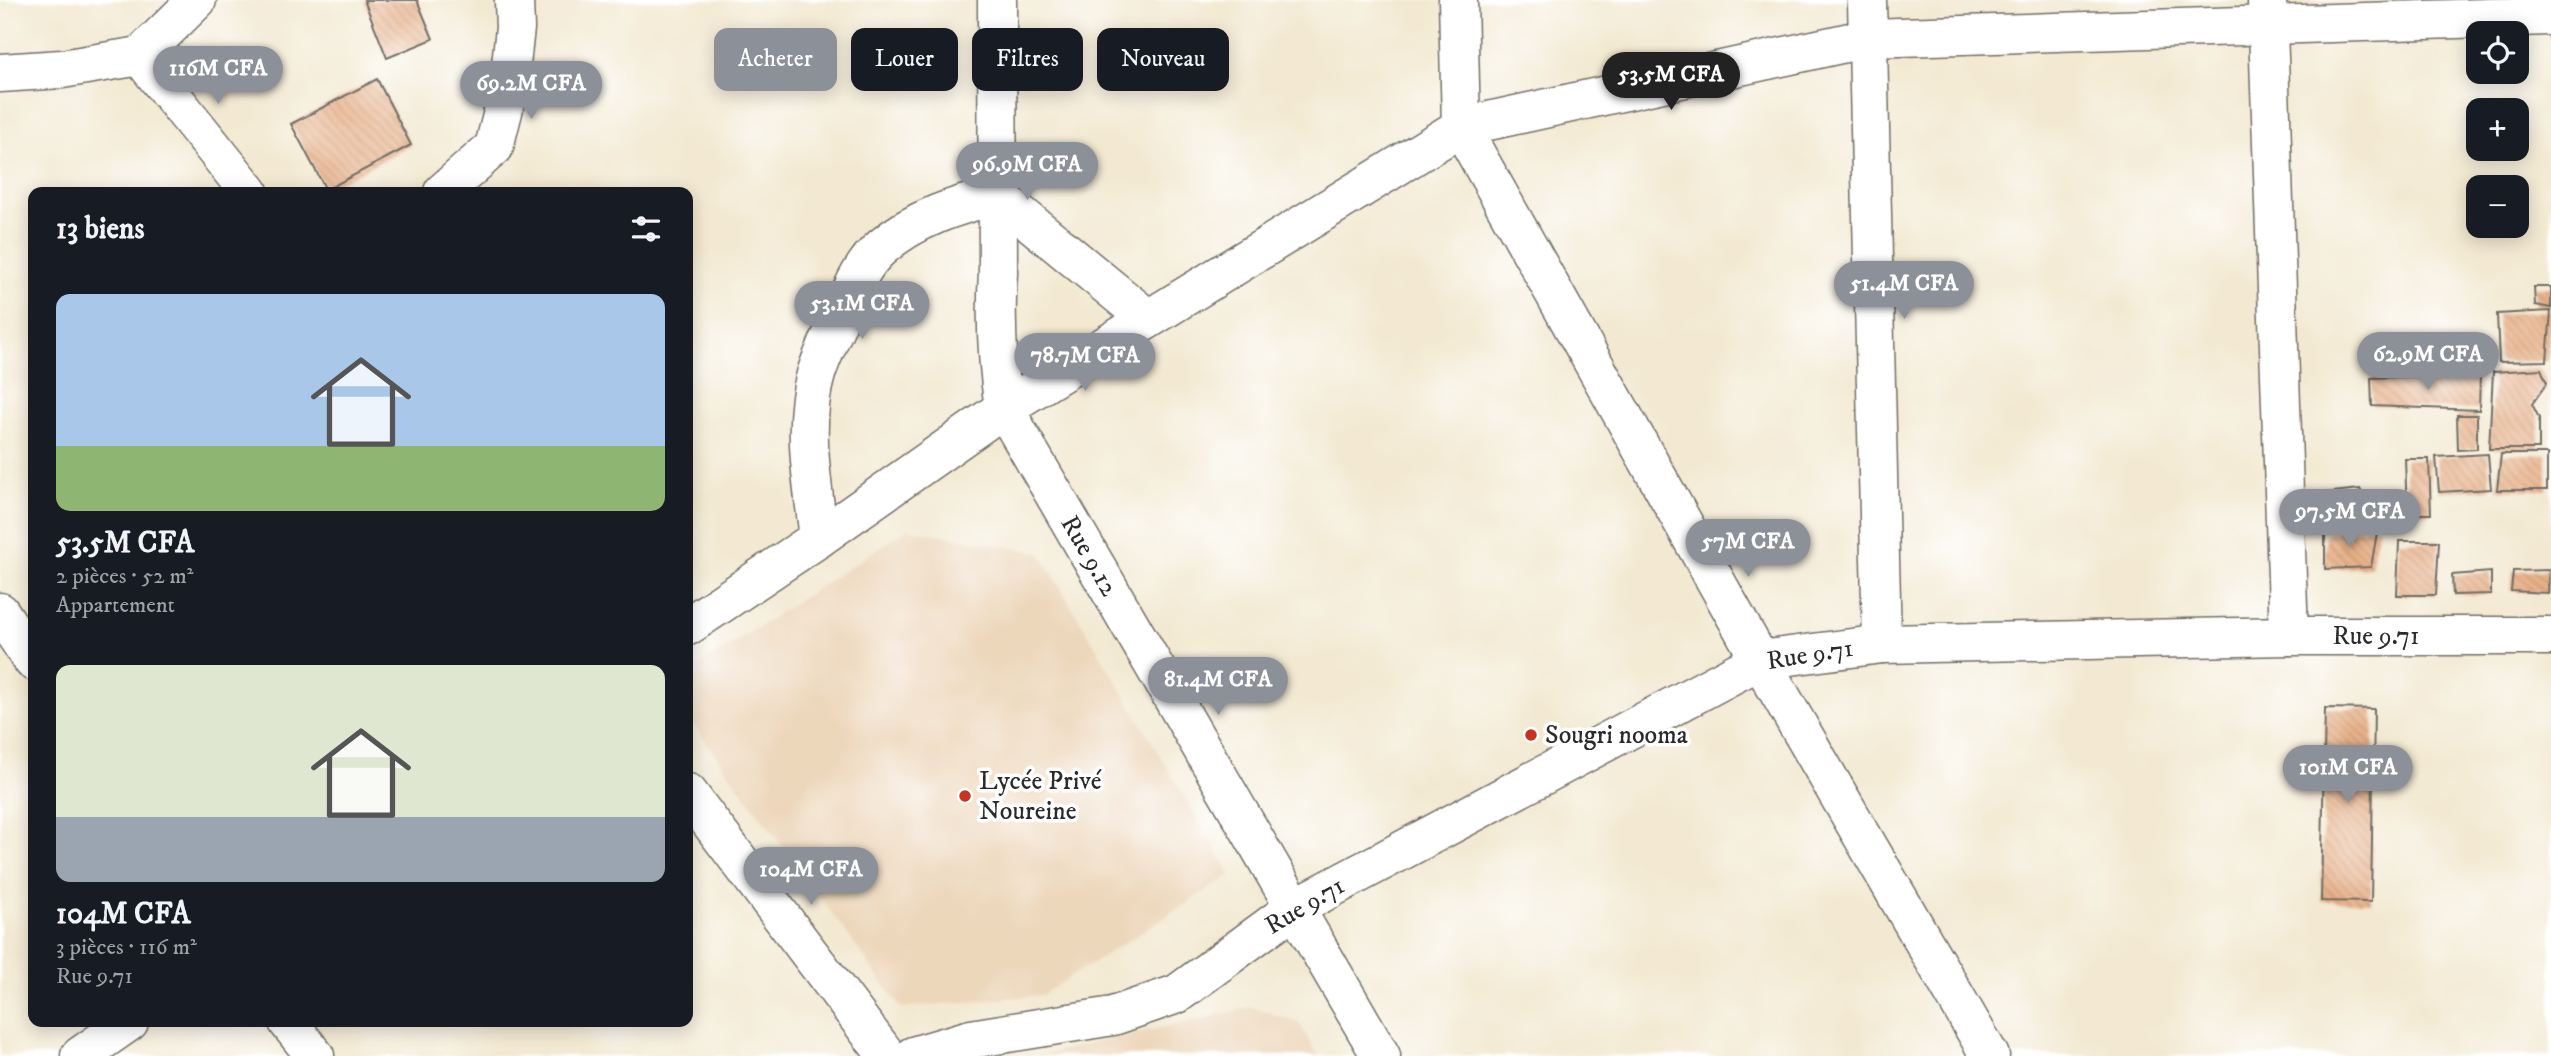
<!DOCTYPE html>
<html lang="fr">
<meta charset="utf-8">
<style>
body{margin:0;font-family:"IM FELL DW Pica",serif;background:#20242c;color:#f1f3f6;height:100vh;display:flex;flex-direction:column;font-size:26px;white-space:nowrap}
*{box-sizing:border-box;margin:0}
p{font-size:23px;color:#9ea1a6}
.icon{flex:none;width:38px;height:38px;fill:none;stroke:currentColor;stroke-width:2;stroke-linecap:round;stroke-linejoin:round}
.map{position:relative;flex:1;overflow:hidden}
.sheet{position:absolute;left:28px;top:187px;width:665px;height:840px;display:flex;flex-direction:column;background:#171b24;border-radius:14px;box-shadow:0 4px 18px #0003}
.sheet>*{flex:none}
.hud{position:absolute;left:714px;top:28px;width:665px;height:63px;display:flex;gap:14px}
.controls{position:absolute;left:2466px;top:21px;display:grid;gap:14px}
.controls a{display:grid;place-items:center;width:63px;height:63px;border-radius:14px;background:#171b24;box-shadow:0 4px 18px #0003;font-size:35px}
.price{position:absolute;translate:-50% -60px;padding:0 16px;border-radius:24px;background:#8c9099;color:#fff;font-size:23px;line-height:46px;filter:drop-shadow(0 2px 4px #0008)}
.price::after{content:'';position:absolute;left:50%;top:42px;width:21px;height:16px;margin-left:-10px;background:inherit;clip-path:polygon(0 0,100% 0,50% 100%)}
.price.current{background:#222;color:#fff}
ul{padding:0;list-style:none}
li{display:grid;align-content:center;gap:14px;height:371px;padding:0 28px}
li span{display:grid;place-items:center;height:217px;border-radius:14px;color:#555}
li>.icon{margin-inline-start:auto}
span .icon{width:126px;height:126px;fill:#fffc;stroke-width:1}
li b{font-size:30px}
h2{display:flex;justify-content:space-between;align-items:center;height:84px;padding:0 28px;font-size:30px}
.chip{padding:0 24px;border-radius:14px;background:#171b24;box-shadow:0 4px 18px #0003;font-size:24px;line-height:63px}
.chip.current{background:#8c9099;color:#fff}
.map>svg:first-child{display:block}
</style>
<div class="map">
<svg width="2551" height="1056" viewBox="0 0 2551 1056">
<defs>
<pattern id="building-back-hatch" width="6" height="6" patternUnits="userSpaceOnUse" patternTransform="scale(1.75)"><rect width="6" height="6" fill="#e8b188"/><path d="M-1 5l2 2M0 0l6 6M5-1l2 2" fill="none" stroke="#c79876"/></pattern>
</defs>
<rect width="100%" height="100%" fill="#fff"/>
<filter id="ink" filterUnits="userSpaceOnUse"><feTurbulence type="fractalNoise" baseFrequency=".0143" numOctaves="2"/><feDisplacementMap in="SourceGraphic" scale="14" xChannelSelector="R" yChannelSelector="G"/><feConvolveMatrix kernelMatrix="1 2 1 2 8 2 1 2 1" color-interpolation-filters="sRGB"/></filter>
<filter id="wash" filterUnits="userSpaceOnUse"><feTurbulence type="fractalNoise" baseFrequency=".00686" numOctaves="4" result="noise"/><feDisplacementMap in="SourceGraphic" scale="28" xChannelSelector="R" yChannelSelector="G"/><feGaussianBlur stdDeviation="1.57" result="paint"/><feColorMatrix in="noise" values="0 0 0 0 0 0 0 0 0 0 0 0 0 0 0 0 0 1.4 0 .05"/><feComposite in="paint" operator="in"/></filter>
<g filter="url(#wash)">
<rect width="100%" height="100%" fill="#f3e9d2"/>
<g fill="#edd7bb">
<polygon points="908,529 1040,553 1231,875 1042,995 901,1008 688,717 688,673"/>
<polygon points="1252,1007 1299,1023 1318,1056 1038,1056"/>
</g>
<g id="blocks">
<g fill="url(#building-back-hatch)">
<polygon points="364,0 417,0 433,39 387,58"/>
<polygon points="377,79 411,145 326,190 291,124"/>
<polygon points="2534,287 2551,287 2551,308 2535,305"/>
<polygon points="2551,311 2547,361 2499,362 2497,314"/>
<polygon points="2541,369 2547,383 2532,404 2539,418 2539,449 2489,449 2493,372"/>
<polygon points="2480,374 2479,410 2372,406 2371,378"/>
<polygon points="2457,415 2477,415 2477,449 2458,450"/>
<polygon points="2488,454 2491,489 2439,492 2436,457"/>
<polygon points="2501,454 2547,454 2547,490 2497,490"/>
<polygon points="2405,459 2429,459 2431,514 2407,514"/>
<polygon points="2360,489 2373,516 2325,519 2324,493"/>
<polygon points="2378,527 2371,567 2325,569 2325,534"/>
<polygon points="2399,541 2439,541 2436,595 2397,595"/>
<polygon points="2549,570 2548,593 2511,591 2513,571"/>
<polygon points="2491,572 2491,594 2453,595 2452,575"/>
<polygon points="2325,708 2374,709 2371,902 2321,901"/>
</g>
</g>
</g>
<g filter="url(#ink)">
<use href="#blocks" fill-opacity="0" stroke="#716e65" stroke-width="2"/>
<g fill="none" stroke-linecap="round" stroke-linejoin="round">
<g stroke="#716e65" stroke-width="41">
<g id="minor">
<path d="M 997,0 L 998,273 C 995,319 997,362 1004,408 L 1381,1056"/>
<polyline points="1458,0 1461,127 1760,660 1990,1056"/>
<polyline points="1867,0 1882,644"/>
<polyline points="2267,0 2289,636"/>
<polyline points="140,56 249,192"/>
<polyline points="0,73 62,69 140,56 197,0"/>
<polyline points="443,192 494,147 508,92 515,28 514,0"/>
<path d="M 819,538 C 813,487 801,425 816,374 C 823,352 834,331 843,310 C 853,287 863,263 882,247 C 915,218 956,206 997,195 L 1148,319"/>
<polyline points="0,612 33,661"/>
<polyline points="688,626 819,538 1004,408 1461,127 1868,38 2551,16"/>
<polyline points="688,793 887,1056"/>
<polyline points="288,1022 315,1056"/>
<polyline points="80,1056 129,1022"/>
<polyline points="913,1056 971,1039 1113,1016 1177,994 1294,908 1760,660 1882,644 2289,636 2551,636"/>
</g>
</g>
<use href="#minor" stroke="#fff" stroke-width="38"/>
</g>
</g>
<g fill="#c8321e" stroke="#fff" stroke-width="2.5">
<circle cx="1531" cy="735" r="7"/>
<circle cx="965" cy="796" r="7"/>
</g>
<g text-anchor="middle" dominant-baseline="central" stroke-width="7" stroke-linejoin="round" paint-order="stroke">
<g font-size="26" fill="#2b2b2b" stroke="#fff">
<text transform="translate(1089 556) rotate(60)">Rue 9.12</text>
<text x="2376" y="636">Rue 9.71</text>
<text transform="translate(1810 655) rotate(-9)">Rue 9.71</text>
<text transform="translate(1305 906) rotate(-31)">Rue 9.71</text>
</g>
<g font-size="26" fill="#2b2b2b" stroke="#fff" text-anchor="start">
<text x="1545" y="735">Sougri nooma</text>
<text x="979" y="781">Lycée Privé<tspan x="979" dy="30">Noureine</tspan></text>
</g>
</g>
</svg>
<div class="controls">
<a><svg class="icon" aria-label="locate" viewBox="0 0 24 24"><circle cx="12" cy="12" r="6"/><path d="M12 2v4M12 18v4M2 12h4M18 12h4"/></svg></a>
<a>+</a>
<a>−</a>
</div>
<b class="price" style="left:218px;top:106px">116M CFA</b>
<b class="price current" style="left:1671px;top:112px">53.5M CFA</b>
<b class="price" style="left:531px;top:121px">69.2M CFA</b>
<b class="price" style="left:1027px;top:202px">96.9M CFA</b>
<b class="price" style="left:1904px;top:321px">51.4M CFA</b>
<b class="price" style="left:862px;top:341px">53.1M CFA</b>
<b class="price" style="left:2428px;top:392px">62.9M CFA</b>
<b class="price" style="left:1085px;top:393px">78.7M CFA</b>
<b class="price" style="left:2350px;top:549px">97.5M CFA</b>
<b class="price" style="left:1748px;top:579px">57M CFA</b>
<b class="price" style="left:1218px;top:717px">81.4M CFA</b>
<b class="price" style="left:2348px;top:805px">101M CFA</b>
<b class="price" style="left:811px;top:907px">104M CFA</b>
<div class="hud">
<a class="chip current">Acheter</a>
<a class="chip">Louer</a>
<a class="chip">Filtres</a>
<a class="chip">Nouveau</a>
</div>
<section class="sheet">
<h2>13 biens<svg class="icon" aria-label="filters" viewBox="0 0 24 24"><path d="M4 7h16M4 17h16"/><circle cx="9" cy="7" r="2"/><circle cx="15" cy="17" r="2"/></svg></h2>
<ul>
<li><span style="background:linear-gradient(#a9c7e8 70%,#8fb573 0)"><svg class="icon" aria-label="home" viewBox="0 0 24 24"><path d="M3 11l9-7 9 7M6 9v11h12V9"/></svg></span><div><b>53.5M CFA</b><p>2 pièces · 52 m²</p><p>Appartement</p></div></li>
<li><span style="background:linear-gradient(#dfe7d0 70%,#9aa5b1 0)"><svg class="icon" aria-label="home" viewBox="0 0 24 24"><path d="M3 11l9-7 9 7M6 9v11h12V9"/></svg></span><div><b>104M CFA</b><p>3 pièces · 116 m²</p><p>Rue 9.71</p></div></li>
</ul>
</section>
</div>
